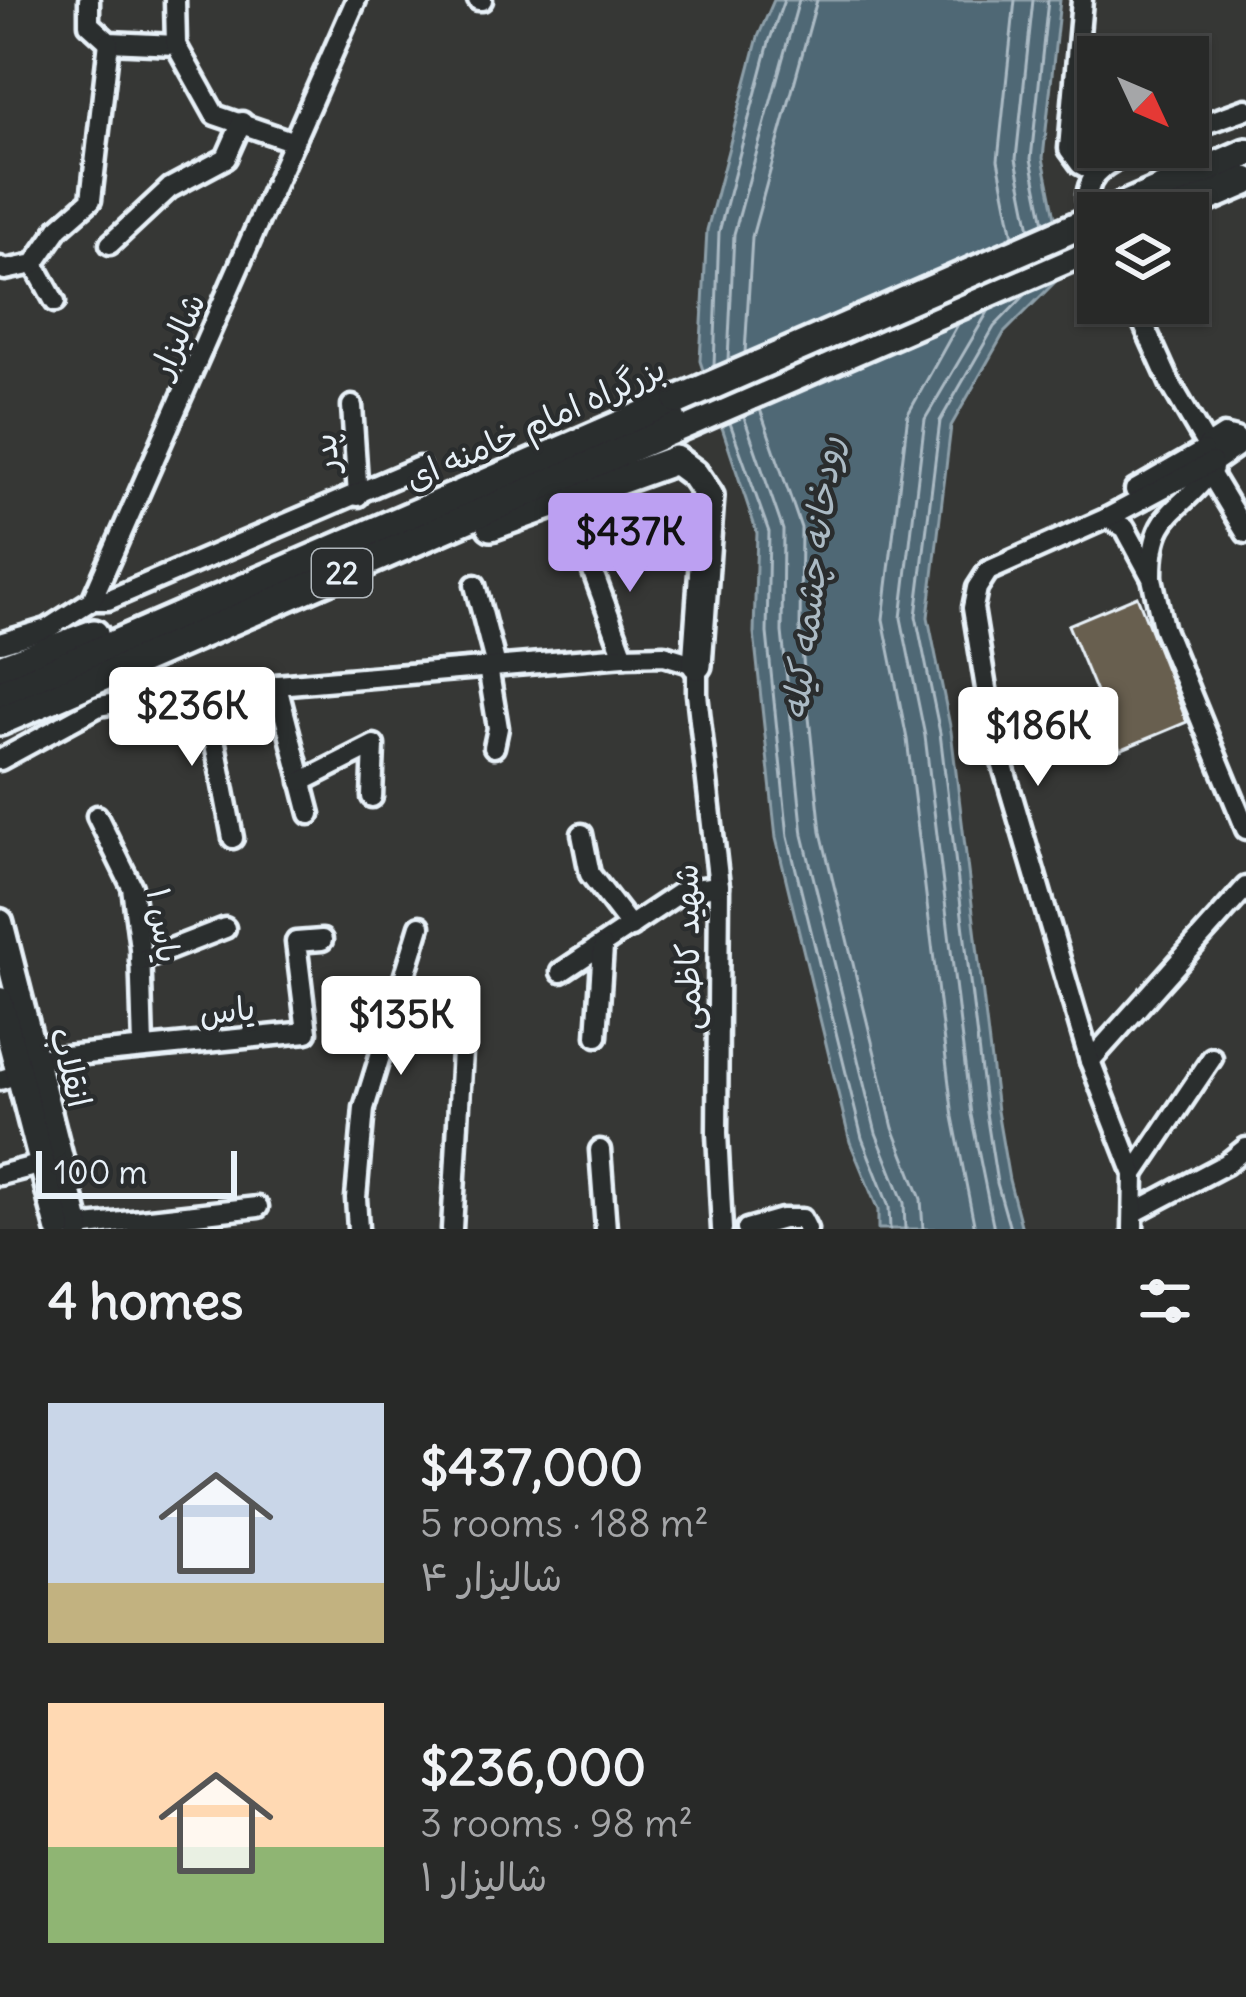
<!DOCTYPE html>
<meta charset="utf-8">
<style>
body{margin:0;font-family:Delius,"Playpen Sans Arabic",sans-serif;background:#343534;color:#f1f3f6;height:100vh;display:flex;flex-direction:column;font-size:45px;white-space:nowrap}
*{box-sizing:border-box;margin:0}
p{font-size:39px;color:#a5a6a8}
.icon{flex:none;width:66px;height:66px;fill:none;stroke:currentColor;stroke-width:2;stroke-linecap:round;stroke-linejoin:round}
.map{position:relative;height:1229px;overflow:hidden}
.side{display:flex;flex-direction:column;background:#282928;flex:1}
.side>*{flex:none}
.needle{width:78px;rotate:134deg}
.tools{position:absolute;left:1077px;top:36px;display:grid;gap:24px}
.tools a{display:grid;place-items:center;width:132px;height:132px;border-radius:0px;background:#282928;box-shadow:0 3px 9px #0004,0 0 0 3px #444545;font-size:60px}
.scale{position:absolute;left:36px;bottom:30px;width:201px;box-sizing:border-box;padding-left:12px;border:6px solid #e8f1f8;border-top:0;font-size:33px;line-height:42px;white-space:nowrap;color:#e8f1f8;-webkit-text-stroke:9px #2a2d2e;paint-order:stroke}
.price{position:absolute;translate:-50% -102px;padding:0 27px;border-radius:12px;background:#fff;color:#222;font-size:39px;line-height:78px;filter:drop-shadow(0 3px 6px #0008)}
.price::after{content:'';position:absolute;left:50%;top:72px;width:36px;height:27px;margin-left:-18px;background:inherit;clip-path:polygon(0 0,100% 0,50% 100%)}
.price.selected{background:#bca0f2;color:#111}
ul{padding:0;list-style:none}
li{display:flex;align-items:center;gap:36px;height:300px;padding:0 48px}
li span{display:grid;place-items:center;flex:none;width:336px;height:240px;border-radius:0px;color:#555}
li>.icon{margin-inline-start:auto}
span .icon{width:144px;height:144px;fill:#fffc;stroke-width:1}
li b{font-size:51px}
h2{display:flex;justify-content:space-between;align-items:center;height:144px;padding:0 48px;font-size:51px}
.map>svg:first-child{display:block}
</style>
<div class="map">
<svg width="1246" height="1229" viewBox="0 0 1246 1229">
<rect width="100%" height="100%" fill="#363735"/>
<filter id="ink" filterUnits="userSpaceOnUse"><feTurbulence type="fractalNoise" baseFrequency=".00833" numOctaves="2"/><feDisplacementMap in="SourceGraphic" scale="24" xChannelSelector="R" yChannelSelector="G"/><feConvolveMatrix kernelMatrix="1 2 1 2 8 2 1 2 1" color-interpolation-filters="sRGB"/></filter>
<g filter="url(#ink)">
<polygon fill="#506875" stroke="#8d9fa9" stroke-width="3" points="774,0 1060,0 1043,158 1066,271 1004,333 951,426 928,617 951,731 997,1111 1009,1180 1022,1229 878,1229 878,1210 850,1142 776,838 754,633 757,533 700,361 707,230 758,37"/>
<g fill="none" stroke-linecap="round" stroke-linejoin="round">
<g stroke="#abbac4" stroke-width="3">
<polyline points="1044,223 1031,159 1048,0"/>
<polyline points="1030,229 1016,159 1033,0"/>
<polyline points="1013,236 998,160 1015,0"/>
<polyline points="989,310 925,419 901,618 925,736 971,1115 994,1229"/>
<polyline points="958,324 908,414 883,619 907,739 953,1117 975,1229"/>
<polyline points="745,353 752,237 817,0"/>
<polyline points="728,360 734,234 799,0"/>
<polyline points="714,366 719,232 769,42 784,0"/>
<polyline points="760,409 801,528 800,631 821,832 893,1128 921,1199 923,1229"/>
<polyline points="744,417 783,530 782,632 803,835 876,1133 904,1203 905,1229"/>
<polyline points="730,423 769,532 767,633 788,837 862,1138 889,1207 890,1229"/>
<polyline points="1010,1229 997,1183 986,1113 940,733 916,616 940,421 994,327 1026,294"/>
</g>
</g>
<polygon fill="#685e50" stroke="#e8f1f8" stroke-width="3" points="1137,596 1187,722 1120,750 1068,625"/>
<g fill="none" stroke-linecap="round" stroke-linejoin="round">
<g stroke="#e8f1f8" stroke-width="27">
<g id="minor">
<polyline points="89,0 89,24 109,42 176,45 215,115 294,142"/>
<polyline points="175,0 176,45"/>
<polyline points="478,0 482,0"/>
<polyline points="1082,0 1069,149 1080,164 1095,172"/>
<polyline points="1188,130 1246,109"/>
<path d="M 1087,200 C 1087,168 1118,158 1145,147"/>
<polyline points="110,244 170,188 226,158 242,122"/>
<polyline points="34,264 55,302"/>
<polyline points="0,267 5,270 34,264 59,228 91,200 109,42"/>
<polyline points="1134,303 1170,383 1207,446"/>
<polyline points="352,406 358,496"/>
<polygon points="1224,435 1236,438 1235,448 1215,462 1204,459 1207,446"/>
<polyline points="1210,473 1246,533"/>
<polyline points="1135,490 1203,451"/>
<polyline points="1107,518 1125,528 1152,578 1163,627 1246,829"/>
<polyline points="586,553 624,656"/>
<path d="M 1152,574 C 1152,506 1182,514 1213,468"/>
<polyline points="475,585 496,666"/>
<polyline points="92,600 108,600 419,467"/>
<polyline points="0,643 47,629 92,600 356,0"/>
<polyline points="488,667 498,728 494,747"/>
<polyline points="277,686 310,814"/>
<polyline points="205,691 233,838"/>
<polyline points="0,760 99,706 168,694 624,656 664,655 697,665 697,694 719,886 717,1133 722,1229"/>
<polyline points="301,782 374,745 372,797"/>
<polyline points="97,816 132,887 140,948 143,1048"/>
<polyline points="582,834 590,874 631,927"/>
<polyline points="140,961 225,928"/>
<polyline points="561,972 684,890 719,886"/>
<polyline points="597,1036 603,947"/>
<polyline points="35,1059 307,1032 296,942 322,940"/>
<polyline points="1090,1061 1246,887"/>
<polyline points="0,1080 19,1074"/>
<polyline points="600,1150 606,1229"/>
<polyline points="1134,1174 1212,1058"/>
<polyline points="0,1175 42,1164"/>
<polyline points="1135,1212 1226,1164 1246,1148"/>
<polyline points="78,1227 258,1207"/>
<polyline points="358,1229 356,1198 364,1108 420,926"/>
<polyline points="452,1229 465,998"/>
<polyline points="747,1229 782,1219 802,1219 807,1229"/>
<polyline points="1133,1229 1134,1174 1090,1061 993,732 973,608 977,588 988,571 1107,518 1212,462"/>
</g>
</g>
<g stroke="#e8f1f8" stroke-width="33">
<g id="major">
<polyline points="0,922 78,1229"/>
<polyline points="0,1000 59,1229"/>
</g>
</g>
<g stroke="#e8f1f8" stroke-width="36">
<g id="highway">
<polyline points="1108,213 1246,153"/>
<polyline points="1172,213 1246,181"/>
<polyline points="491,526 675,460 694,474 709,496 697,665"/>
<polyline points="0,669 94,634"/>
<polyline points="0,694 678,400"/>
<polyline points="0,721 1098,245"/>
</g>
</g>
<use href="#minor" stroke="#2a2d2e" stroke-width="18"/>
<use href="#major" stroke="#2a2d2e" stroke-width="24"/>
<use href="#highway" stroke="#2a2d2e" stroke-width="27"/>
<g stroke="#e8f1f8" stroke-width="36" stroke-linecap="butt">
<polyline id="highway-bridge" points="678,400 1098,217"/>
</g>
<use href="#highway-bridge" stroke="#2a2d2e" stroke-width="27"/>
</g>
</g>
<g text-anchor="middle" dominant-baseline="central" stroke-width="9" stroke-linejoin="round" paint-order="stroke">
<rect fill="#2a2d2e" stroke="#afb6bb" stroke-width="3" x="312" y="549" width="60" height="48" rx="9"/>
<g font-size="30" font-weight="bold" fill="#e8f1f8">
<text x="342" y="573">22</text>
</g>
<g font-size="33" fill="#e8f1f8" stroke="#2a2d2e">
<text transform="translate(177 335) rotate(-66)">شالیزار</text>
<text transform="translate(535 423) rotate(-24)">بزرگراه امام خامنه ای</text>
<text transform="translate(325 453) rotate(-94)">پدر</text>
<text transform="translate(164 925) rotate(82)">یاس ۱</text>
<text transform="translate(687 947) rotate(-91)">شهید کاظمی</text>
<text transform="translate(227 1010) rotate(-6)">یاس</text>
<text transform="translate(71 1067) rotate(76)">انقلاب</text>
</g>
<g font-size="36" font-style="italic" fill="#abbac4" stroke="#2a2d2e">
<text transform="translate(812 578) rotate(-83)">رودخانه چشمه کیله</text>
</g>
</g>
</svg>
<div class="tools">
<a><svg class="needle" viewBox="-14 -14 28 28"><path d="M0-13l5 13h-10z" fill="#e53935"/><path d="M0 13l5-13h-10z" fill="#a5a6a8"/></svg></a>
<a><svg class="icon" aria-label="layers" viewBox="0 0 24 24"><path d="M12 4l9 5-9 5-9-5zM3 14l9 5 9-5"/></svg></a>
</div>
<div class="scale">100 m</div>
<b class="price selected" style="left:630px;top:595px">$437K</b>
<b class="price" style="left:192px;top:769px">$236K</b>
<b class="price" style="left:1038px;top:789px">$186K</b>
<b class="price" style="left:401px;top:1078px">$135K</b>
</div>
<section class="side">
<h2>4 homes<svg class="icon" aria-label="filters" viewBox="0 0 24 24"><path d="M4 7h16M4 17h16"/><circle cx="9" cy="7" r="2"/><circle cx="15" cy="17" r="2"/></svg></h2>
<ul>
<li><span style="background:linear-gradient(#c9d6e8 75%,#c2b280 0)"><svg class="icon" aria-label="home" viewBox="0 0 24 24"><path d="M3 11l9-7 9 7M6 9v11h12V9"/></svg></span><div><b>$437,000</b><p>5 rooms · 188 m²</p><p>شالیزار ۴</p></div></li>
<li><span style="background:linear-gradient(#ffd9b3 60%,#8fb573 0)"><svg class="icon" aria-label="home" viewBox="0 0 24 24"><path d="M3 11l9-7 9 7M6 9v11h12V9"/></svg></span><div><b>$236,000</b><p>3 rooms · 98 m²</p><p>شالیزار ۱</p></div></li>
</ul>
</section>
